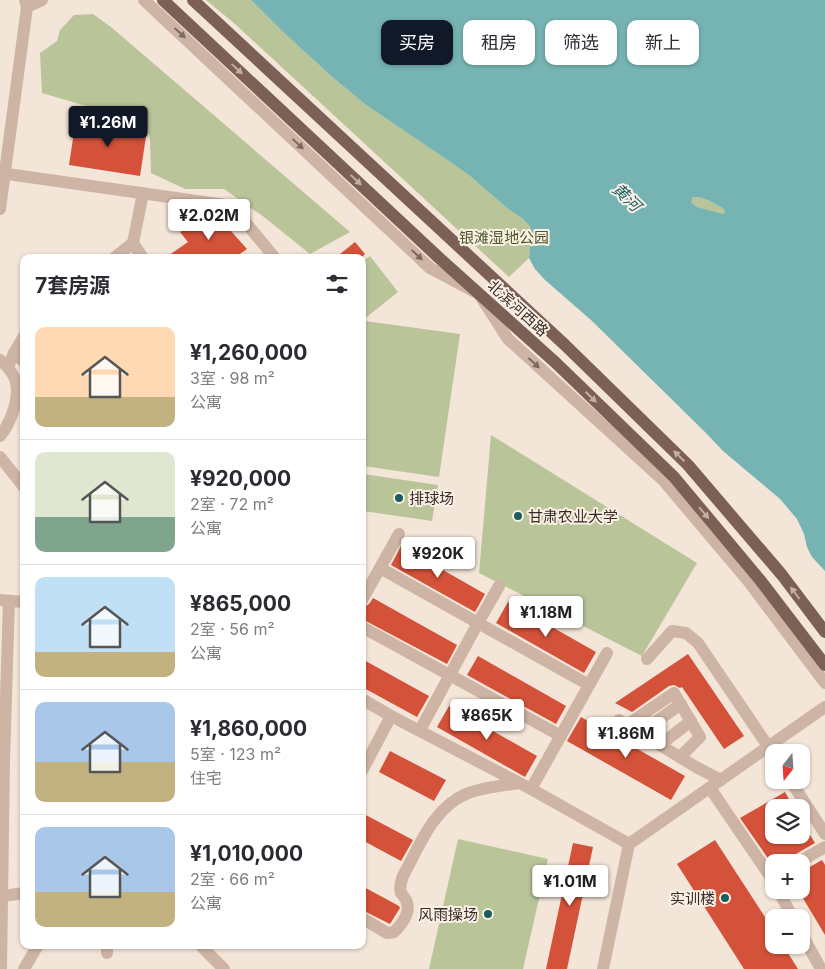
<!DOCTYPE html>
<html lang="zh">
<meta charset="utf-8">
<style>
body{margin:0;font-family:Inter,"Noto Sans SC",sans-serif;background:#f2f2f3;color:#2b2b33;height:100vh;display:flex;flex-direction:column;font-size:19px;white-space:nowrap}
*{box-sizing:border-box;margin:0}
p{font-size:16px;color:#7c7c81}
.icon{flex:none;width:28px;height:28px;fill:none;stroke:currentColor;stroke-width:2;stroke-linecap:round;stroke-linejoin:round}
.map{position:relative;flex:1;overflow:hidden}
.sheet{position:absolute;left:20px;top:254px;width:346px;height:695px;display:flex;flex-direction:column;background:#fff;border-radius:10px;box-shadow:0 1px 4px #0004}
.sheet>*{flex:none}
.hud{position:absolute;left:381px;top:20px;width:369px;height:45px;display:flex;gap:10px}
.needle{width:32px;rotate:197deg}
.tools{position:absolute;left:765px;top:744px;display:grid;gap:10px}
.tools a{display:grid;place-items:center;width:45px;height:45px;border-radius:10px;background:#fff;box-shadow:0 1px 4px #0004;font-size:25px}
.price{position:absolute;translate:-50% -42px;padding:0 11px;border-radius:5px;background:#fff;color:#222;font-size:16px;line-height:32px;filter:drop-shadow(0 1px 2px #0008)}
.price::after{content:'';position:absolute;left:50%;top:30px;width:15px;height:11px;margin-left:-8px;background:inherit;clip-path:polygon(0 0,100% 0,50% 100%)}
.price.on{background:#111827;color:#fff}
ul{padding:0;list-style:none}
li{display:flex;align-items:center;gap:15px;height:125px;padding:0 15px}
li+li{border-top:1px solid #e1e1e2}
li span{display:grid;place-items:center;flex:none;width:140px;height:100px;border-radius:10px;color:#555}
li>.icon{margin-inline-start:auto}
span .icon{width:60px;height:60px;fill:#fffc;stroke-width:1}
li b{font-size:21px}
h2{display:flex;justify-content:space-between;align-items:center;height:60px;padding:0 15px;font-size:21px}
.chip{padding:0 18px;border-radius:10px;background:#fff;box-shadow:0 1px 4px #0004;font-size:18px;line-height:45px}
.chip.on{background:#111827;color:#fff}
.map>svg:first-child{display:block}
</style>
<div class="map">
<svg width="825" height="969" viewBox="0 0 825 969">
<rect width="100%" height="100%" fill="#f4e5d9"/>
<g fill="#b9c598">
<polygon points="206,0 251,0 281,30 331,76 366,105 443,157 470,176 507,208 523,219 530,225 531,235 529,258 509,277 235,24"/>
<polygon points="93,14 111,27 350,232 310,254 264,217 224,189 185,189 151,173 150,139 145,120 86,106 42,93 40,53 57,41 60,30 74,15"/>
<path d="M 693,197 C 704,196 715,204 724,209 L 725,213 L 722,215 L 697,207 L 691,202 Z"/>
<polygon points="370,256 398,292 363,320 363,261"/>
<polygon points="365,321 460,334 439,477 363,466 362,339"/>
<polygon points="491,435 697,563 642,656 479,573"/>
<polygon points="363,474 438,485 432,521 363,511"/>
<polygon points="458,839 548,859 523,969 429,969"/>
</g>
<path fill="#75b4b2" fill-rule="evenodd" d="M 251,0 L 825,0 L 825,571 L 812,557 L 807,547 L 804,534 L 797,519 L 780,499 L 723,451 L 706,433 L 591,320 L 545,280 L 535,269 L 529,258 L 531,235 L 530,226 L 523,219 L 507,208 L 470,176 L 443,157 L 366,105 L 331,76 L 281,30 ZM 693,197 C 704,196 715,204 724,209 L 725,213 L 722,214 L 697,207 L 691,202 Z"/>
<g fill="#d35239">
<polygon points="76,119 147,130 140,176 69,165"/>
<polygon points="214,212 247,249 234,258 165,258 188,242 180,232"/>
<polygon points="355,242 365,254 361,258 335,258"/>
<polygon points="401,546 485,594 475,612 391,565"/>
<polygon points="373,598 457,645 447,664 362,619 362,608 369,604"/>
<polygon points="508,602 596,652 584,673 496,623"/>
<polygon points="688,654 744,736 724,749 682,687 680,688 674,685 669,686 632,712 615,703"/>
<polygon points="478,656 566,706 556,724 467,675"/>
<polygon points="362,659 429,696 417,717 362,687"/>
<polygon points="449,706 537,756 525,777 437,727"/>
<polygon points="581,717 685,776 671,800 567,741"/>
<polygon points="390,751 446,780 434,801 379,772"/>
<polygon points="785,792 794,808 774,808 774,835 801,835 801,820 815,843 782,862 774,862 774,867 740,818"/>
<polygon points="362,813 413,840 401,861 362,840"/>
<polygon points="715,840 774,931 774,945 783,945 798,969 744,969 677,864"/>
<polygon points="573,843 593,847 567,969 546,969"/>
<polygon points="822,860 825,865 825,935 798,890 801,890 801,872"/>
<polygon points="362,886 399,906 400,908 390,924 362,910"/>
</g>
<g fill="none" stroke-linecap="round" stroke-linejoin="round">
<g stroke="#ceb4a4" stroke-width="12">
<polyline points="25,0 27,7 42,0"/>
<polyline points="144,0 430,268 479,294 508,339 663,480 749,582 825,683"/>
<polyline points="0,173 232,206 275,258"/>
<polyline points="0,209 27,7"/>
<polyline points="133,243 143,193"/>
<polyline points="114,258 133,243 143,258"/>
<polyline points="14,353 24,336"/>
<path d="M 0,360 C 6,365 12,371 15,379 C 21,396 11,423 0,436"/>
<polyline points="8,367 14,353 24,362"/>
<polyline points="0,457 24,487"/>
<polyline points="380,568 589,685"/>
<polyline points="0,600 24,602"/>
<polyline points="362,600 399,534"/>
<polyline points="362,627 561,736"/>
<polyline points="647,659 672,631 686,633 698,643 774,755"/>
<polyline points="362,699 391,716"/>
<polyline points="619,720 696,767 721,780"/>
<polyline points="627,725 674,693 700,737 680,757"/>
<polyline points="420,730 478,623 499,586"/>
<polyline points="640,733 681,704"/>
<polyline points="660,745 691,721"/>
<polyline points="362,771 391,716 531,789 629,844"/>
<polyline points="790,780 825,834"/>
<polyline points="710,788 774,882"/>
<polyline points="531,789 607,653"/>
<polyline points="799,862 825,847"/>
<polyline points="778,890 793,918"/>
<polyline points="3,896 24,893"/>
<path d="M 362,918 L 387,933 L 394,932 C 402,924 412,912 406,900 C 406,899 401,893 401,893 C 399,887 401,882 403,876 C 419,847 433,808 466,794 C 482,787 502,786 519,783"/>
<polyline points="801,933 821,969"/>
<polyline points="200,945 224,969"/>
<polyline points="107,953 107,945"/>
<polyline points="1,969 4,761 9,601"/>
<polyline points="24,969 38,945"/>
<polyline points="603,969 629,844 825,707"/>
</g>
<g stroke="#7c6056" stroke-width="12">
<polyline points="163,0 437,256 556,363 674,477 760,580 825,665"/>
<polyline points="193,0 565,345 688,465 782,575 825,632"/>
</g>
</g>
<defs><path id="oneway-solid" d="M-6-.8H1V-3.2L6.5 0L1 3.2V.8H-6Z" transform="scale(1.25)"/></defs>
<g fill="#7c695f">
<use href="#oneway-solid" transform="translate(180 33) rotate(43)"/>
<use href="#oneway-solid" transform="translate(298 144) rotate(43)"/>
<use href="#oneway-solid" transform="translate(417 255) rotate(43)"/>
<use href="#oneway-solid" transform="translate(534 363) rotate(42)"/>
</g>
<g fill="#c2afa5">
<use href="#oneway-solid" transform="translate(237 69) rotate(43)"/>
<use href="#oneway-solid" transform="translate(356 180) rotate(43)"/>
<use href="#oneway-solid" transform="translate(591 397) rotate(44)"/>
<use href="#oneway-solid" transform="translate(679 456) rotate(-136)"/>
<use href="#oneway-solid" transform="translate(704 513) rotate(50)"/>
<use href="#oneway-solid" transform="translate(795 593) rotate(-127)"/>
</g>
<g fill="#185e5d" stroke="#fbf0e6" stroke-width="2">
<circle cx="399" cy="498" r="5"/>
<circle cx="518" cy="516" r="5"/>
<circle cx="725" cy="898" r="5"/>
<circle cx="488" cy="914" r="5"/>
</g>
<g text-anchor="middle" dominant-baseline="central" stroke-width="4" stroke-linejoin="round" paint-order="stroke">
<g font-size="15" fill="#4b5928" stroke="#fbf0e6">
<text x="504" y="237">银滩湿地公园</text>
</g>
<g font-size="15" fill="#382b26" stroke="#fbf0e6">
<text transform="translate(518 308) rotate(42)">北滨河西路</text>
</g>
<g font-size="15" fill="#382b26" stroke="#fbf0e6" text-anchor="start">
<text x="409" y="498">排球场</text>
<text x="528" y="516">甘肃农业大学</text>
<text x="715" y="898" text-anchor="end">实训楼</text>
<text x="478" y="914" text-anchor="end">风雨操场</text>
</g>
<g font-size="16" font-style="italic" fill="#185e5d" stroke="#fbf0e6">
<text transform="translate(627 197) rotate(44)">黄河</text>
</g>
</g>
</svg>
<div class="tools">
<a><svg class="needle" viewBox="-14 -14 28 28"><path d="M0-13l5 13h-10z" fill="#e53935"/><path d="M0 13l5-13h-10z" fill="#7c7c81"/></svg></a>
<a><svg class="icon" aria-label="layers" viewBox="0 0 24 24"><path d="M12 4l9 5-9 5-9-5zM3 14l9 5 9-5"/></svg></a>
<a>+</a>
<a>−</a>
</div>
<b class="price on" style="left:108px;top:148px">¥1.26M</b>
<b class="price" style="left:209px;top:241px">¥2.02M</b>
<b class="price" style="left:438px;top:579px">¥920K</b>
<b class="price" style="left:546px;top:638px">¥1.18M</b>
<b class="price" style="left:487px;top:741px">¥865K</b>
<b class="price" style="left:626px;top:759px">¥1.86M</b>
<b class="price" style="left:570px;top:907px">¥1.01M</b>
<div class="hud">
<a class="chip on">买房</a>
<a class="chip">租房</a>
<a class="chip">筛选</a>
<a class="chip">新上</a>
</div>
<section class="sheet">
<h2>7套房源<svg class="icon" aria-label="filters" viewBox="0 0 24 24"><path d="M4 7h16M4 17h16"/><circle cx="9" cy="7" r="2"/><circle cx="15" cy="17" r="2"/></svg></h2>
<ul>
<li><span style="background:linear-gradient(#ffd9b3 70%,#c2b280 0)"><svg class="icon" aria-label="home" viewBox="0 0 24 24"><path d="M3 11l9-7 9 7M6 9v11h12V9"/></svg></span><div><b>¥1,260,000</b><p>3室 · 98 m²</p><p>公寓</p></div></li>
<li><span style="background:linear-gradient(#dfe7d0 65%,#7fa58c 0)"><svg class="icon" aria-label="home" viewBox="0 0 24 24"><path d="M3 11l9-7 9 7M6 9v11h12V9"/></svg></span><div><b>¥920,000</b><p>2室 · 72 m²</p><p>公寓</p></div></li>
<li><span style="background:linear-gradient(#bfe0f5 75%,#c2b280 0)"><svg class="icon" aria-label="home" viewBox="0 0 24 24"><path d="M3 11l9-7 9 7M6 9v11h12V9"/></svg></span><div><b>¥865,000</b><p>2室 · 56 m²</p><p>公寓</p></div></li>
<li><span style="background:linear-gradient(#a9c7e8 60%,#c2b280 0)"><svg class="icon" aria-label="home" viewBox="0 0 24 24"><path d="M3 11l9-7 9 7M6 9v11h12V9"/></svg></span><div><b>¥1,860,000</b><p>5室 · 123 m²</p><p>住宅</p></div></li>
<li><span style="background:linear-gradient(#a9c7e8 65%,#c2b280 0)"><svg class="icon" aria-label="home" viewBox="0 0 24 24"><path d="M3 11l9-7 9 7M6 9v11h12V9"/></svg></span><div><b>¥1,010,000</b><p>2室 · 66 m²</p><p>公寓</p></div></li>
</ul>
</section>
</div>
